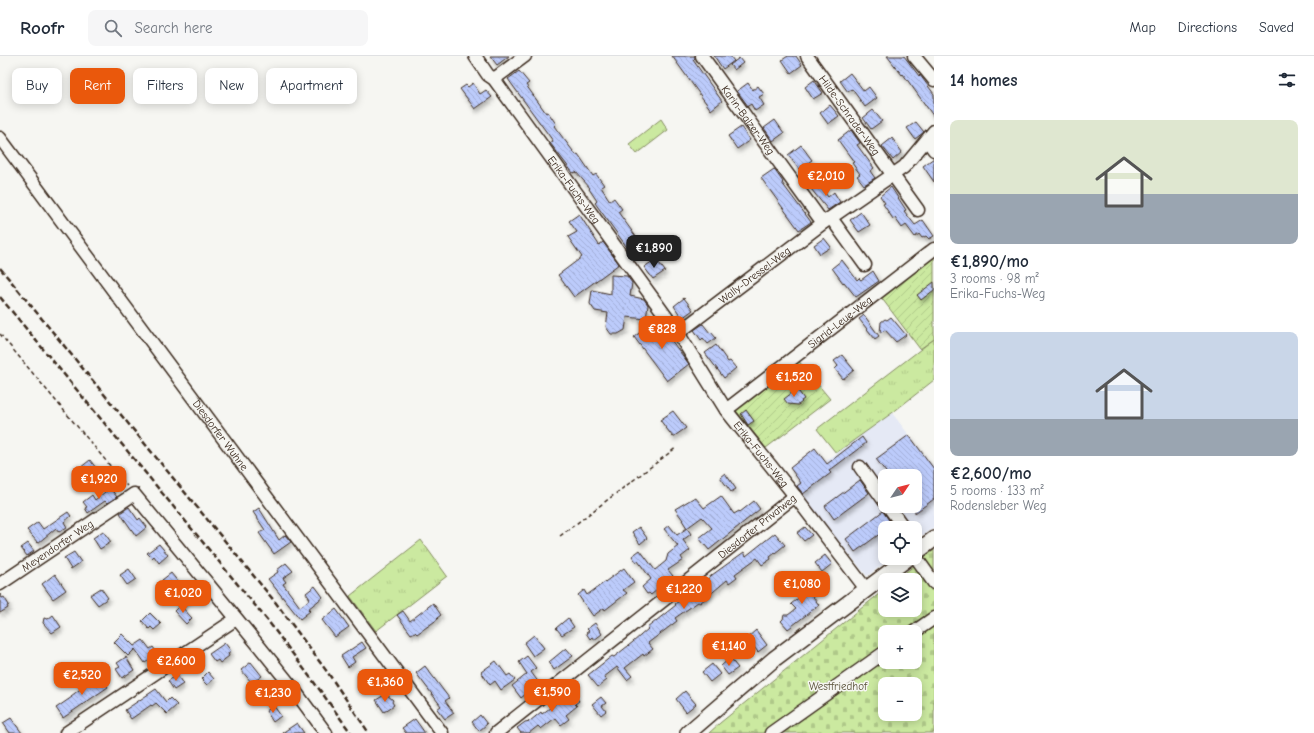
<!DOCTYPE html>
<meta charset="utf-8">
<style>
body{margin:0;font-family:"Comic Neue",sans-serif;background:#f6f6f7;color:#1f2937;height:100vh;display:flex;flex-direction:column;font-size:15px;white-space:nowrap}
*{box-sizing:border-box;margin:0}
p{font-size:13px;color:#747a83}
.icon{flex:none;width:22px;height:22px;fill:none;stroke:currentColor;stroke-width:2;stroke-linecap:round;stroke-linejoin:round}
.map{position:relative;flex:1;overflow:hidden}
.side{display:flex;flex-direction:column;background:#fff;width:380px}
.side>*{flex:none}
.top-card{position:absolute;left:12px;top:12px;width:380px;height:36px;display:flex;gap:8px}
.needle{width:26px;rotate:55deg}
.fabs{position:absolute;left:878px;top:413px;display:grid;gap:8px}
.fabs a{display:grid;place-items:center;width:44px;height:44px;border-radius:8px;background:#fff;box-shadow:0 2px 10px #0003;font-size:20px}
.price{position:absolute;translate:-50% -34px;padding:0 9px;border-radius:8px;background:#ea580c;color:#fff;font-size:13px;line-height:26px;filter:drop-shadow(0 1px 2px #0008)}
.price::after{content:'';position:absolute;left:50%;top:24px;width:12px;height:9px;margin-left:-6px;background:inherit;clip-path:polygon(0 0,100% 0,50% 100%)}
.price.selected{background:#222;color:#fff}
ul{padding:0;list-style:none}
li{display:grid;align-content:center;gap:8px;height:212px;padding:0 16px}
li span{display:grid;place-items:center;height:124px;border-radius:8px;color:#555}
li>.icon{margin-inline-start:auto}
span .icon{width:72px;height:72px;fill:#fffc;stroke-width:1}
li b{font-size:17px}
h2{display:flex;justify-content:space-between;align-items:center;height:48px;padding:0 16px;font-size:17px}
.chip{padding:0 14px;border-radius:8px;background:#fff;box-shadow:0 2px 10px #0003;font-size:14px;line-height:36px}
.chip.selected{background:#ea580c;color:#fff}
header{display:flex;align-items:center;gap:24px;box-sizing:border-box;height:56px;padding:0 20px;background:#fff;border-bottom:1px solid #e0e1e3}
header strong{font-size:19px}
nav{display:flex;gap:22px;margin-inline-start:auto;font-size:14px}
.search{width:280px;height:36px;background:#f6f6f7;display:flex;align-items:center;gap:10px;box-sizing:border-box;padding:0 14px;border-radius:8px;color:#747a83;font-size:15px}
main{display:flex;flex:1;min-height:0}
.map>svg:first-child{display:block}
</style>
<header>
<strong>Roofr</strong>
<div class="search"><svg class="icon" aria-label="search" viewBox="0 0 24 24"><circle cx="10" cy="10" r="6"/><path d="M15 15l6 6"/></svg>Search here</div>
<nav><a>Map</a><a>Directions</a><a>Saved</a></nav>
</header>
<main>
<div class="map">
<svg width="934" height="677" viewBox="0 0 934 677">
<defs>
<pattern id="grass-tufts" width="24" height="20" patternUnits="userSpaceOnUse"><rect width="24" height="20" fill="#cbe9a0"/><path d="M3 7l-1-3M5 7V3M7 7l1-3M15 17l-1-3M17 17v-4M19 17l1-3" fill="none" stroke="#afc889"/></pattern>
<pattern id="cemetery-stones" width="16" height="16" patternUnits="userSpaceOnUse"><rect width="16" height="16" fill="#cbe9a0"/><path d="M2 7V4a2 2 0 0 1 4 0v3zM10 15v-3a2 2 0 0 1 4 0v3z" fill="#afc889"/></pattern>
<pattern id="garden-furrows" width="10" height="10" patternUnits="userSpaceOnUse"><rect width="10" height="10" fill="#cbe9a0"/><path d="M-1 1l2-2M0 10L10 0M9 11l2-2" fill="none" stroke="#afc889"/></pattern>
<pattern id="building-back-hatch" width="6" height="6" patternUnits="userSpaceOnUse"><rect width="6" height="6" fill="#bccbfb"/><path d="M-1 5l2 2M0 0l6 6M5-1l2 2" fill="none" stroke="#a2aed7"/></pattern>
<filter id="shadow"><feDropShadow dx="2" dy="3.5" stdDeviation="2" flood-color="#0004"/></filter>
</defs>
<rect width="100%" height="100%" fill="#f6f6f2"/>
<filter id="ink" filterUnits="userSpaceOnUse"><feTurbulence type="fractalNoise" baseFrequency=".025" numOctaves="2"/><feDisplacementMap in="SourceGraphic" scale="8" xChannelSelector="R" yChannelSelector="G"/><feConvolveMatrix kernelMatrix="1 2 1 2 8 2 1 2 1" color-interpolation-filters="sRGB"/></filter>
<g filter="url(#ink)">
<path fill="#e5e9f5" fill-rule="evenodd" d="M 892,357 L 933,410 L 934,409 L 934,471 L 923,479 L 915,476 L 915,472 L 885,472 L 885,502 L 892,502 L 867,520 L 794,430 L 836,397 ZM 885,420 L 915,420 L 915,450 L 885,450 Z"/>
<g fill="url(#grass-tufts)" stroke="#838a5f">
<polygon points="661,63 668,74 637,98 629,88"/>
<polygon points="934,283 934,324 892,357 836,397 817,373"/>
<polygon points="421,484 447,520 376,575 350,540"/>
</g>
<path fill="url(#cemetery-stones)" stroke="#838a5f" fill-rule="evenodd" d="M 934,494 L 934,677 L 709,677 L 720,667 L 885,533 L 885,554 L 915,554 L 915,524 L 896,524 ZM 885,576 L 915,576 L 915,606 L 885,606 ZM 885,628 L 915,628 L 915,658 L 885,658 Z"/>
<g fill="url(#garden-furrows)" stroke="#838a5f">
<polygon points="934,198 934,283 920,293 880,240"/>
<polygon points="797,303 830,343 766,392 734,352"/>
</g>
<g fill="url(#building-back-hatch)" stroke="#3b2a1e" filter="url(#shadow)">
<polygon points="490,0 509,0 497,9"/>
<polygon points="672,0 695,0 695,2 693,4 722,45 711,54"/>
<polygon points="714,0 730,0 734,5 723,13"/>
<polygon points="788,0 796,0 802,9 791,17 782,4"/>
<polygon points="887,0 904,0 919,20 920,19 934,38 934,61 903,18 902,19"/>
<polygon points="739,2 743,7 734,14 730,9"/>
<polygon points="519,15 529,27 526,29 546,57 548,56 556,68 554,70 576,99 578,98 593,120 596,118 604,129 601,131 610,145 614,142 622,153 618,156 645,193 634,201 595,147 597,145 589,133 590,132 576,116 573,117 550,87 553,85 508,23"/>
<polygon points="850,17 864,35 869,31 877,42 865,51 852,33 848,36 840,25"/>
<polygon points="814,24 823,37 813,43 805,31"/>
<polygon points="473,27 480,38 486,34 492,41 475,53 460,33 466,29 468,31"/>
<polygon points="748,27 753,34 758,30 764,38 759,41 764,49 755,55 751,48 748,50 737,35"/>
<polygon points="830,49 839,60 828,68 820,57"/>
<polygon points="873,54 882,65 871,73 863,62"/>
<polygon points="775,64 784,77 773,85 764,72"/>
<polygon points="916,66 924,76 915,83 907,72"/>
<polygon points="741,71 750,84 737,93 728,80"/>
<polygon points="851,74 860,87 857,89 874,112 870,115 875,122 864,129 857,120 860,118 852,107 854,106 838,84"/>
<polygon points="892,82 902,96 893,104 882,90"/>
<polygon points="801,89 812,104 799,113 788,99"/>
<polygon points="934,102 934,126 923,110"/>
<polygon points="774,113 783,126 782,127 811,166 799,174 761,122"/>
<polygon points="818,127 828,141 834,136 840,146 828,154 811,133"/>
<polygon points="891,131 906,154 904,155 915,169 923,164 934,180 929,183 926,180 922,182 919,178 915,181 906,169 902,172 895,162 893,163 883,148 885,147 880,140"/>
<polygon points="861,156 870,169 859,176 850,164"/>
<polygon points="579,158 599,189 603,186 619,208 574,241 558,219 582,201 568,181 577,176 569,165"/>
<polygon points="824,182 831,191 820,198 814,189"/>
<polygon points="656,203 665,215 653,223 644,211"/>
<polygon points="842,204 857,224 859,222 861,224 873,215 879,225 856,241 844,226 843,227 832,212"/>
<polygon points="611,219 627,220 632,227 630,240 644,243 648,249 646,263 627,261 625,274 618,278 611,278 606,271 608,257 595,255 590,248 592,234 611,238"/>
<polygon points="934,226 934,234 921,244 917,239"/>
<polygon points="684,242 693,254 682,262 674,250"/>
<polygon points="864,259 879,280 875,283 859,263"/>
<polygon points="891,261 906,279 896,286 885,274 880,277 881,266 885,263 887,264"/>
<polygon points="656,264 689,308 667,325 634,281"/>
<polygon points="703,268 710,277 711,276 716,282 708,288 703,282 701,284 694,274"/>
<polygon points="716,289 728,306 730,305 736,312 724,322 705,297"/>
<polygon points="842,299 854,314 843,323 835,313 838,310 834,305"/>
<polygon points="797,333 804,343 801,345 802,346 798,349 788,348 784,343"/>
<polygon points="746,354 754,365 748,369 741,358"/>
<polygon points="673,355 686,372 673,381 660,364"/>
<polygon points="909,379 934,413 934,443 915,457 915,420 889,420 876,403"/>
<polygon points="862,381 866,387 829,415 831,417 803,438 797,430 801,427 790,412 815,392 827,408"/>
<polygon points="90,404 96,412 86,420 80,412"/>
<polygon points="725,417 736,433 731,436 720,421"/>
<polygon points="860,424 869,437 834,463 825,450"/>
<polygon points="110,432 117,441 107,447 105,445 88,457 85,452 87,451 83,446 92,439 95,444"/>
<polygon points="721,440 734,458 739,455 740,456 754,445 760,453 709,494 699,482 712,472 703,462 702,461 687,472 682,464 683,464 675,453 695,441 704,452"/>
<polygon points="129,451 138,464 140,462 147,471 136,480 120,457"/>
<polygon points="259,452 279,484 285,479 291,486 274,498 259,477 265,474 253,456"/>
<polygon points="883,455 892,469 888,472 885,472 885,474 855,496 846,483"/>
<polygon points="68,456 71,460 64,466 67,471 59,476 56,472 38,487 27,474 38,466 43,473"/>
<polygon points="669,469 677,479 687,472 691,478 683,484 690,494 681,501 683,504 668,514 673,520 651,539 649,537 647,538 642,531 651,523 638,505 636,506 632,500 640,494 655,514 666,505 668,498 678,490 664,473"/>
<polygon points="639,471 647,482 640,488 632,476"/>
<polygon points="805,471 812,479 804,485 797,477"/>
<polygon points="103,475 111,486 100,493 93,482"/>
<polygon points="775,477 785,489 770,501 771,503 762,509 757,502 735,518 737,521 729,527 727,524 700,547 698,546 675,562 677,565 648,587 653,593 644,600 643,598 625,612 632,620 627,624 617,611 604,621 607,624 598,631 588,619 612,600 614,601 633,586 648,573 647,572 676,549 675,548 684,541 685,542 705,527 705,525 712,519 744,496 746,500"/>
<polygon points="28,487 34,495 27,500 21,492"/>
<polygon points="159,488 168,499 159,507 154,500 152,502 147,497"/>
<polygon points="74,496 81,506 71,513 64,502"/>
<polygon points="825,499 832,508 822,516 815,507"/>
<polygon points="286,507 293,515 283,522 286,526 283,528 300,551 310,543 306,537 315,530 323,541 308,553 310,555 300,563 268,523 278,516 277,514"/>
<polygon points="624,512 634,526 623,534 627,537 605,554 604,552 593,560 578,539 584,534 587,539"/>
<polygon points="129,513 136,523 127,529 120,519"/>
<polygon points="171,517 183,532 185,530 193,540 182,549 162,524"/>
<polygon points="55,518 66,534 53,543 42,528"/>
<polygon points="809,521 817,533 811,538 819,549 788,573 781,565 783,563 784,559 788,559 796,553 791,548 806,536 801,529 801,523 805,524"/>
<polygon points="101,532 108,542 98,549 90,539"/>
<polygon points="0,538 2,542 4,541 9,549 7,550 8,552 0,557"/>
<polygon points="433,547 441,559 437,562 438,563 417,578 415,576 411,578 397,559 403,555 410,565"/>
<polygon points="180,549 192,562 186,568 174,555"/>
<polygon points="336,553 349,571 335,581 322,564"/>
<polygon points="150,557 161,568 154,574 151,571 149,573 142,565"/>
<polygon points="53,559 61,571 52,577 43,567 44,562 48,563"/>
<polygon points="568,562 574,571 562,579 556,572"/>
<polygon points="595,567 602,578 594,584 592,581 590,583 586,577 589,575 587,573"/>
<polygon points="756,574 767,589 758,596 747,582"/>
<polygon points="122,578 134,590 143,584 150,593 153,591 158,598 145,607 135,593 128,600 114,586"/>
<polygon points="534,579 544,592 533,600 524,587"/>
<polygon points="362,586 366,592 352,601 355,606 348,611 341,600"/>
<polygon points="225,587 231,595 228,597 229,600 220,607 218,604 215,606 209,598"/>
<polygon points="566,592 573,600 554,614 549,606"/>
<polygon points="527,600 536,612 531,616 539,627 521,642 512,630 527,618 519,606"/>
<polygon points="126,601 134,614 122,622 116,613 120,611 117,607"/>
<polygon points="730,602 738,612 728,619 721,610"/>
<polygon points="496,605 507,620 510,618 515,624 501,634 495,625 490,629 481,616"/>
<polygon points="251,606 262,620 252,627 241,614"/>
<polygon points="712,608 720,618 710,626 702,616"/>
<polygon points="425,610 449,642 445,645 454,657 445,663 437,653 441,650 416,617"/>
<polygon points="208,616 214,623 207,629 201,623"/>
<polygon points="99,619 108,631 63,662 56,652 72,641 71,640"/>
<polygon points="177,619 183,628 174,634 168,625"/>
<polygon points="156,633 166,646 170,642 177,649 167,658 156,647 152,650 151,649 131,663 125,654"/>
<polygon points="570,633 579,645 575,648 577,650 566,659 569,663 561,669 555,662 541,673 538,670 529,677 521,677 517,672 525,666 530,665 541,656 542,658 555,648 553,646"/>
<polygon points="685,635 696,648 686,656 676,643"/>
<polygon points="386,638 393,644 392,646 394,649 384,656 376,644"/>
<polygon points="601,641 606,647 602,650 606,655 601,659 592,648"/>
<polygon points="274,650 281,660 273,666 266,655"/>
<polygon points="480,659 487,668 479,675 472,666"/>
<polygon points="11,662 22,677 10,677 3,667"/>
<polygon points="415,663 425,677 406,677 402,672"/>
<polygon points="297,667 304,677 282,677"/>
</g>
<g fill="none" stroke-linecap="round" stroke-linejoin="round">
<g stroke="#3b2a1e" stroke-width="15">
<g id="minor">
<path id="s1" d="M 475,0 L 488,19 L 494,23 L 678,277 L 726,354 L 795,440"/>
<path id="s2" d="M 702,0 L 823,167"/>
<path id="s3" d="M 807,0 L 918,154"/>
<polyline points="914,0 934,24"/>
<polyline points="494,23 525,0"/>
<path id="s4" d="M 0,82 L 442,677"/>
<polyline points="927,84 934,94"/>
<polyline points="831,162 865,209"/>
<path id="s5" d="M 678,277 L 823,167 L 904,111 L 934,75"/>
<path id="s6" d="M 726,354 L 934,193"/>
<polyline points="860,411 885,446"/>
<polyline points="888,450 904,472"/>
<polyline points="915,500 934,527"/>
<path id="s7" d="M 0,528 L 134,438 L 259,590 L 292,631 L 326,677"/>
<polyline points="914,576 934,562"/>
<polyline points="66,677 236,563"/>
<path id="s8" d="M 496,677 L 795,440 L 866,533"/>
<polyline points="771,677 885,596"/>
</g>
</g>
<g stroke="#3b2a1e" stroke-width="18">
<g id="major">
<polyline points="915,497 934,483"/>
<polyline points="688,677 774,603 908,502"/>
</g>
</g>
<g stroke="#3b2a1e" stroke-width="1.5" stroke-dasharray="4 3" stroke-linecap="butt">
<polyline points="0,278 127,430"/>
<polyline points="560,480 677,391"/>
</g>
<use href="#minor" stroke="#f6f6f2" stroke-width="12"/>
<use href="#major" stroke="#f6f6f2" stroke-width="15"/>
<g stroke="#3b2a1e" stroke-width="2.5" stroke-dasharray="6 3" stroke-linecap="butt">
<polyline points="0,212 276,547 328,617 369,677"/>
<polyline points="0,241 268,565 322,637 351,677"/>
</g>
</g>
</g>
<g text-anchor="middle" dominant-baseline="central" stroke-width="3" stroke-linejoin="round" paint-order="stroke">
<g font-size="11" fill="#3b2a1e" stroke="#f6f6f2">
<text stroke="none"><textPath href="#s3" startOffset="73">Hilde-Schrader-Weg</textPath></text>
<text stroke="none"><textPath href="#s2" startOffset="79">Karin-Balzer-Weg</textPath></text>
<text stroke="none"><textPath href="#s1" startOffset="167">Erika-Fuchs-Weg</textPath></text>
<text stroke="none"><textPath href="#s5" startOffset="96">Wally-Dressel-Weg</textPath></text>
<text stroke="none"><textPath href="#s6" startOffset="144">Sigrid-Leue-Weg</textPath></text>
<text stroke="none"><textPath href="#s4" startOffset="370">Diesdorfer Wuhne</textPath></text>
<text stroke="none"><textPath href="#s1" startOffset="491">Erika-Fuchs-Weg</textPath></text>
<text stroke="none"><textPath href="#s8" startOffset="333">Diesdorfer Privatweg</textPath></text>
<text stroke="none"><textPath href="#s7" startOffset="69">Meyendorfer Weg</textPath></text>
</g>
<g font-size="11" fill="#585038" stroke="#f6f6f2">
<text x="838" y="630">Westfriedhof</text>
</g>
</g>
</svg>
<div class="fabs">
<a><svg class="needle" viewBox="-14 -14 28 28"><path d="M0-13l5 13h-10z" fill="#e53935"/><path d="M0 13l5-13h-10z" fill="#747a83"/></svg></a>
<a><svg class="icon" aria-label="locate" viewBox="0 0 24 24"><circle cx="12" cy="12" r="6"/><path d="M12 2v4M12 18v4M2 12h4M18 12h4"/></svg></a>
<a><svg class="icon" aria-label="layers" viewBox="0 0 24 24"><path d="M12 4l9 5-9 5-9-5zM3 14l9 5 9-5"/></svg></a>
<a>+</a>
<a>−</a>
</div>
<b class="price" style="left:826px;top:141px">€2,010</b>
<b class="price selected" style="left:654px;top:213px">€1,890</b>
<b class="price" style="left:662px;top:294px">€828</b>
<b class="price" style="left:794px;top:342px">€1,520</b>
<b class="price" style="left:99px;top:444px">€1,920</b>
<b class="price" style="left:802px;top:549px">€1,080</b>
<b class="price" style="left:684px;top:554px">€1,220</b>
<b class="price" style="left:183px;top:558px">€1,020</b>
<b class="price" style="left:729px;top:611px">€1,140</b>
<b class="price" style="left:176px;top:626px">€2,600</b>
<b class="price" style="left:82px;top:640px">€2,520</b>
<b class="price" style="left:385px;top:647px">€1,360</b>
<b class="price" style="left:552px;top:657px">€1,590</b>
<b class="price" style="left:273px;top:658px">€1,230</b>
<div class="top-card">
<a class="chip">Buy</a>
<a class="chip selected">Rent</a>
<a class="chip">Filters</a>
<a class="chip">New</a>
<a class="chip">Apartment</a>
</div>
</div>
<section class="side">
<h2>14 homes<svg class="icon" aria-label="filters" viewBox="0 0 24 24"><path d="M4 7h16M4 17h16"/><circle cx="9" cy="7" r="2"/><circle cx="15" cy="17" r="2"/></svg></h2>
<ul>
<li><span style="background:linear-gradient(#dfe7d0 60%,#9aa5b1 0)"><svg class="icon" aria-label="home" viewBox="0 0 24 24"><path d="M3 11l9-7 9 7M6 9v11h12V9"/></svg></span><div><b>€1,890/mo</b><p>3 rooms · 98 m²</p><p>Erika-Fuchs-Weg</p></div></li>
<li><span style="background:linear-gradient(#c9d6e8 70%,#9aa5b1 0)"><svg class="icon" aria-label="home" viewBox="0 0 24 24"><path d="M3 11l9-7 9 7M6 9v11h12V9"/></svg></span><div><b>€2,600/mo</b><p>5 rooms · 133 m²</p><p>Rodensleber Weg</p></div></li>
</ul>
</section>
</main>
